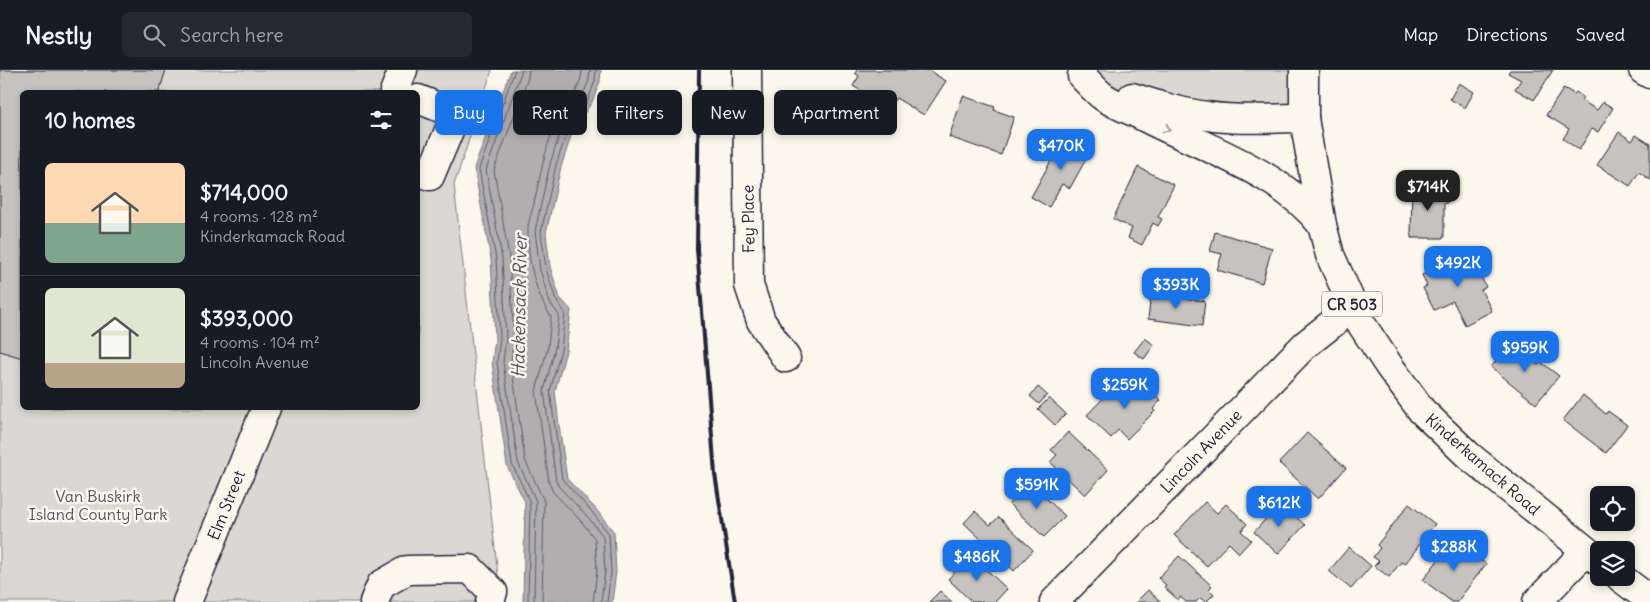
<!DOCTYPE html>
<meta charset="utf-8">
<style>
body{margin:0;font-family:Delius,sans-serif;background:#242831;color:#f1f3f6;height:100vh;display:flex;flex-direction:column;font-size:19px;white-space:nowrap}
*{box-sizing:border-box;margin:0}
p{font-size:16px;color:#9ea1a6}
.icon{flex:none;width:28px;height:28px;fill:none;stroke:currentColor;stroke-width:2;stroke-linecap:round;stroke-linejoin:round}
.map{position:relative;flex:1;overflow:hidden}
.details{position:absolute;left:20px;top:20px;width:400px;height:320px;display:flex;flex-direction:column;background:#171b24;border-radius:8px;box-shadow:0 2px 8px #0003}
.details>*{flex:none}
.top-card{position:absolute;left:435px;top:20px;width:475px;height:45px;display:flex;gap:10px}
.fabs{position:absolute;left:1590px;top:416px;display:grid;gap:10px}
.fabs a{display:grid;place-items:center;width:45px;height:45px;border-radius:8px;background:#171b24;box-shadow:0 2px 8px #0003;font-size:25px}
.price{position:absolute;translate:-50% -42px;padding:0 11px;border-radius:10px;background:#1a73e8;color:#fff;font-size:16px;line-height:32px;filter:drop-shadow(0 1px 2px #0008)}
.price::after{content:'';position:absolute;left:50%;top:30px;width:15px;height:11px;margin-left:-8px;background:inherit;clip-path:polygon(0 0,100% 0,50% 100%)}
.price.active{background:#222;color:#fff}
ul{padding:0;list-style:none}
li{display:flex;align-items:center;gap:15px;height:125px;padding:0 25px}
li+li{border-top:1px solid #363941}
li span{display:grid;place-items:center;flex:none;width:140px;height:100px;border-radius:8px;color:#555}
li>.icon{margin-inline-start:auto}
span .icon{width:60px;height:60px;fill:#fffc;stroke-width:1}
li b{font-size:21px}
h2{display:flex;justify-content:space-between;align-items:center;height:60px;padding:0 25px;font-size:21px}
.tag{padding:0 18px;border-radius:8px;background:#171b24;box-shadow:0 2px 8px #0003;font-size:18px;line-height:45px}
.tag.active{background:#1a73e8;color:#fff}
header{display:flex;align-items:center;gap:30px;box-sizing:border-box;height:70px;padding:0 25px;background:#171b24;border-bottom:1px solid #363941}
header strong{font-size:24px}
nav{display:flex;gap:28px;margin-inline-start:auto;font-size:18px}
.search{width:350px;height:45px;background:#242831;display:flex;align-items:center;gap:12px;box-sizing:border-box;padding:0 18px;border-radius:8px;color:#9ea1a6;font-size:19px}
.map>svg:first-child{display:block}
</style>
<header>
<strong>Nestly</strong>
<div class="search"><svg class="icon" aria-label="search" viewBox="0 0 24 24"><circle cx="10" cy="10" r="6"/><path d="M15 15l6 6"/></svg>Search here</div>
<nav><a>Map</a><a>Directions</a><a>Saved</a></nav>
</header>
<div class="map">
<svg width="1650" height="532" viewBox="0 0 1650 532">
<rect width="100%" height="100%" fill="#fbf7ec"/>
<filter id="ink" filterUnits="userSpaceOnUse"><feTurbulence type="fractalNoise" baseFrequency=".02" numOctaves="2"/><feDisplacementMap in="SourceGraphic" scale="10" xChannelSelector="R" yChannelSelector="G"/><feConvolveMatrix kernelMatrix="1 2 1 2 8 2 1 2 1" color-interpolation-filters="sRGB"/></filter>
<g filter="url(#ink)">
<g fill="#dbd8d3" stroke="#7e7d87" fill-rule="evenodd">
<path d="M 0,0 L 492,0 L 454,115 L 501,532 L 0,532 ZM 22,22 L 418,22 L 418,338 L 22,338 Z"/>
<polygon points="1072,0 1304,0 1304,48 1126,26"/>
</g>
<polygon fill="#b1aeb0" stroke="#787681" points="511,0 601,0 600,12 592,32 573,60 561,97 546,163 550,197 560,228 571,240 566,281 555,321 559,355 567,409 595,438 614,462 616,502 612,532 523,532 525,432 507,396 492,292 495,269 491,189 474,98"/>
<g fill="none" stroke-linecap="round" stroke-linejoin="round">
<g stroke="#5b5a6a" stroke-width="1">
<polyline points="515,0 479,99 496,189 500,268 497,292 512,394 530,432 528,532"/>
<polyline points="522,0 486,100 502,188 506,268 503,292 518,392 536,431 534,532"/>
<polyline points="529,0 528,8 494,100 509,187 514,268 511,292 525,390 544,431 542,532"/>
<path d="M 582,0 C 581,24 564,33 555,54 C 545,79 540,107 534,134 C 531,144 527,155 528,164 C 528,193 536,224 551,247 L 548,277 L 536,321 L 549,412 L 553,422 L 581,451 L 595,469 L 597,501 L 593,532"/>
<polyline points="590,0 589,10 582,27 562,57 550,94 535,161 540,200 550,233 559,245 555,278 544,321 556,411 559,417 587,446 603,466 605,501 601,532"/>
<polyline points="596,0 595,11 588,30 568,59 556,95 541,162 546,199 556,230 565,243 561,280 550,321 562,409 592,442 609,464 611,502 607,532"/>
</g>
</g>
<g fill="#c6c2c0" stroke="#22223b">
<polygon points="0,0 166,0 159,22 22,22 22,288 0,281"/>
<polygon points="857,0 928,0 946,11 924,45 896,28 889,38 853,16 859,6 855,3"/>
<polygon points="1510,0 1553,0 1534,30 1515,19 1521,10 1508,3"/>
<polygon points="1459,13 1474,22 1465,38 1450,29"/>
<polygon points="1564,18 1574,24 1576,22 1583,27 1581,30 1597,40 1603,32 1613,38 1598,62 1592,59 1579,80 1563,69 1569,59 1546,45"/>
<polygon points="963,26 995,37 994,40 1014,47 1001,85 949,67"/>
<polygon points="1619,62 1632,71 1636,65 1650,74 1650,110 1639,102 1630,116 1597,95"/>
<polygon points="1064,67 1090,82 1070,118 1062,114 1049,137 1031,127"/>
<polygon points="1138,97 1174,115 1158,147 1162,149 1158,156 1153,153 1142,175 1128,168 1132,158 1113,149"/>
<polygon points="1412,114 1440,114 1440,126 1447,126 1447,133 1444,133 1444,168 1411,168"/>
<polygon points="1215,162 1272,178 1262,213 1217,200 1222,184 1210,181"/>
<polygon points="1468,181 1486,217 1481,220 1492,241 1465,255 1453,231 1434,240 1423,218 1427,216 1422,205"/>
<polygon points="1151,224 1205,231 1202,256 1148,249"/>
<polygon points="1145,268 1154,275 1144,289 1134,282"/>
<polygon points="1511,273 1538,295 1541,292 1559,306 1536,334 1491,297"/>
<polygon points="1138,309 1161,330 1153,339 1155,341 1127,369 1118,360 1111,368 1087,345 1116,315 1124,323"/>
<polygon points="1038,317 1047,325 1039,334 1030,326"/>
<polygon points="1583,325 1606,344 1608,341 1627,355 1606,383 1563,350"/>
<polygon points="1049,328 1066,344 1055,355 1038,339"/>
<polygon points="1068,362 1108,400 1085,425 1050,392 1057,385 1051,380"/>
<polygon points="1307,363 1346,398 1318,429 1279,393"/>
<polygon points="1030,413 1065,446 1044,467 1009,434"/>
<polygon points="1205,432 1217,443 1226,434 1247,454 1241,461 1251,470 1239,483 1229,473 1207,496 1174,465"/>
<polygon points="1280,433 1305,455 1278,484 1254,462"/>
<polygon points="1409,434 1435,454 1405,494 1401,492 1389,507 1374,496 1379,491 1373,487 1380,478 1377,475"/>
<polygon points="975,441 990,455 999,447 1033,480 1014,501 964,453"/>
<polygon points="1453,470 1486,494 1457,532 1452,532 1423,510"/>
<polygon points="1349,477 1371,496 1351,519 1329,501"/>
<polygon points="971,485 1007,519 995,532 972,532 948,509"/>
<polygon points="1179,486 1212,516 1209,519 1214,524 1206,532 1200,528 1196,532 1186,532 1180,527 1178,530 1164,517 1166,515 1158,508"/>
<polygon points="1148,520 1161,532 1136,532"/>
<polygon points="940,521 952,532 929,532"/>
</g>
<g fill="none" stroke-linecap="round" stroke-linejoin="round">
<g stroke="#22223b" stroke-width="31">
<g id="minor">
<polyline points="747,0 749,215 761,251 786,288"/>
<polyline points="1643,0 1650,4"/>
<polyline points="394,22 403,0"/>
<polyline points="418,29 456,44 430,106 418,101"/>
<polyline points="187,532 266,338"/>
<polyline points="374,532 381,515 407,500 470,499 493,522 490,532"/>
<polyline points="1054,532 1305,275 1353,237"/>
<polyline points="1537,532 1586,481"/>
</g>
</g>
<g stroke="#22223b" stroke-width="31">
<g id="major">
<polyline points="1304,0 1304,48 1322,155 1330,185 1360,252 1389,296 1422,341 1469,386 1599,491"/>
<path d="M 1082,6 C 1088,12 1094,19 1101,25 C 1112,34 1129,39 1142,46 C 1201,77 1280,101 1322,155"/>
<path d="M 1132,27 C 1157,35 1182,43 1207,46 C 1239,51 1272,48 1304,48"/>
<polyline points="1621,508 1650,530"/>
</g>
</g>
<use href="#minor" stroke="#fbf7ec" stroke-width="28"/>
<use href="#major" stroke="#fbf7ec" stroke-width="28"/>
<polyline stroke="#22223b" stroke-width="4" points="699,0 697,179 715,404 735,532"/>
</g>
<defs><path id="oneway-chevron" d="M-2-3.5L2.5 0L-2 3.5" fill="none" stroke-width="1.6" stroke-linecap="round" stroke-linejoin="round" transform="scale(1.25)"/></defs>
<use stroke="#99979c" href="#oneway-chevron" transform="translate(1167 59) rotate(27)"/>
</g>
<g text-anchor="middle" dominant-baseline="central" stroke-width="5" stroke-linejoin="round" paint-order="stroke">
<rect fill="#fbf7ec" stroke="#636270" stroke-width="1" x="1322" y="221.5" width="60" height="25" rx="4"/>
<g font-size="15" font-weight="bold" fill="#22223b">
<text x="1352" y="234">CR 503</text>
</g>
<g font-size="16" fill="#22223b" stroke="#fbf7ec">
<text transform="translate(748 149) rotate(-91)">Fey Place</text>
<text transform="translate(1201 381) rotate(-46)">Lincoln Avenue</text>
<text transform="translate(1483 394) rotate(41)">Kinderkamack Road</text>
<text transform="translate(226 435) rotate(-68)">Elm Street</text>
</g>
<g font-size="16" fill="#505061" stroke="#fbf7ec">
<text x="98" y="426">Van Buskirk<tspan x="98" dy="18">Island County Park</tspan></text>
</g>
<g font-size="18" font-style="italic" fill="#545364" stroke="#fbf7ec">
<text transform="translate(519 236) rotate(-89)">Hackensack River</text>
</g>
</g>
</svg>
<div class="fabs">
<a><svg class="icon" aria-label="locate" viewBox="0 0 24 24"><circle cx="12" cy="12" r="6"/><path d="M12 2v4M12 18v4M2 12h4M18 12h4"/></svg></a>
<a><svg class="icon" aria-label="layers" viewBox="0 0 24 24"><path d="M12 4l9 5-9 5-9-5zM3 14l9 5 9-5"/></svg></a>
</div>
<b class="price" style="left:1061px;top:101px">$470K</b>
<b class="price active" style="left:1428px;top:142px">$714K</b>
<b class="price" style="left:1458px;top:218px">$492K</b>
<b class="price" style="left:1176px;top:240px">$393K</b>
<b class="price" style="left:1525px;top:303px">$959K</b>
<b class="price" style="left:1125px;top:340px">$259K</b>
<b class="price" style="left:1037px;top:440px">$591K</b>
<b class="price" style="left:1279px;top:458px">$612K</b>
<b class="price" style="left:1454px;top:502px">$288K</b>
<b class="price" style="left:977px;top:512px">$486K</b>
<div class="top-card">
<a class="tag active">Buy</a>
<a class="tag">Rent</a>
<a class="tag">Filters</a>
<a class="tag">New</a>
<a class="tag">Apartment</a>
</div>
<section class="details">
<h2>10 homes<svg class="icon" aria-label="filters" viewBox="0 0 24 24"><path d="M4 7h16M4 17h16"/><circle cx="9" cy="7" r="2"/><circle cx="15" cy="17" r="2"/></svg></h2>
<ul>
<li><span style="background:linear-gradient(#ffd9b3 60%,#7fa58c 0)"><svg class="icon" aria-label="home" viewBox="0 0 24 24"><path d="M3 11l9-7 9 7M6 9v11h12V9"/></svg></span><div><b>$714,000</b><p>4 rooms · 128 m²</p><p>Kinderkamack Road</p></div></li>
<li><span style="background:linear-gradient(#dfe7d0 75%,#b9a48a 0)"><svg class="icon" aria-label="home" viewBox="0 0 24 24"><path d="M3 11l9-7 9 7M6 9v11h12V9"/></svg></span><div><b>$393,000</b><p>4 rooms · 104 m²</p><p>Lincoln Avenue</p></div></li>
</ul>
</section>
</div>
